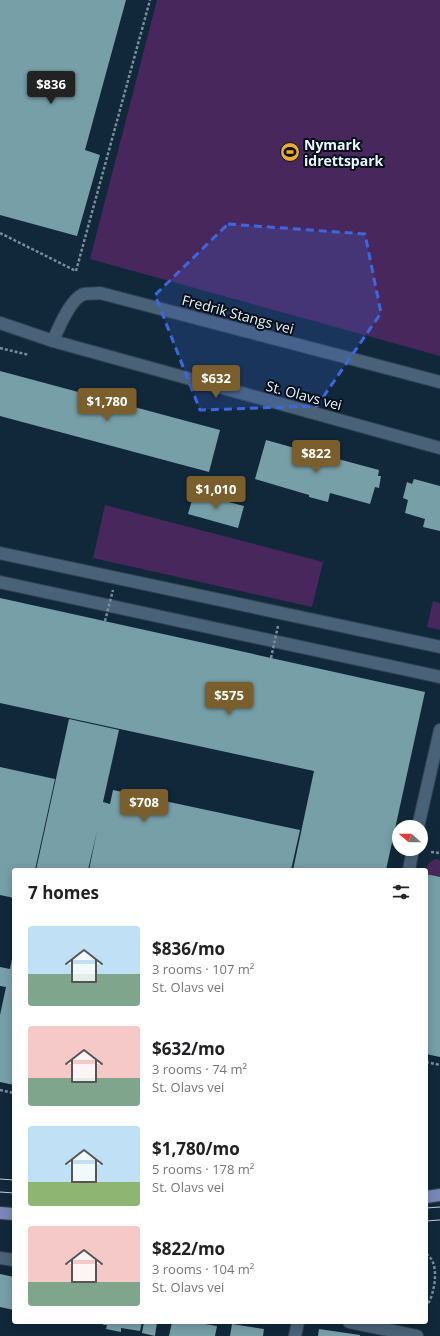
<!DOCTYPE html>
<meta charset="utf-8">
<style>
body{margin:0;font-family:"Open Sans",sans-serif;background:#f6f6f6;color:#202124;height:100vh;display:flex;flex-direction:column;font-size:15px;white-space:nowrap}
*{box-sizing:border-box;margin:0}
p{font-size:13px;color:#757577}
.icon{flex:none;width:22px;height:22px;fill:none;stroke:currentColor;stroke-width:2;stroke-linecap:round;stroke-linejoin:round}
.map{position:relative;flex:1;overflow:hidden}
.panel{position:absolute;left:12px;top:868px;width:416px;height:456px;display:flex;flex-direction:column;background:#fff;border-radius:4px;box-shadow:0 2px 10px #0003}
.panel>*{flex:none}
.needle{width:26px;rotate:290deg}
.controls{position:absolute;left:392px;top:820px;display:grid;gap:8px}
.controls a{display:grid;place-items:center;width:36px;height:36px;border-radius:50%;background:#fff;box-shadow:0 2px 10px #0003;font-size:20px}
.price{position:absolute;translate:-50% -34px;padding:0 9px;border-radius:4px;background:#7a5f2d;color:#fff;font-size:13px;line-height:26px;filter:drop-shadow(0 1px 2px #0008)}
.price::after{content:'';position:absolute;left:50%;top:24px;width:12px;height:9px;margin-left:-6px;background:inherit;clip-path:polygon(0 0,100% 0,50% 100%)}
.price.selected{background:#222;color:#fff}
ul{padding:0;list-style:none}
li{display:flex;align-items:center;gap:12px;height:100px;padding:0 16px}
li span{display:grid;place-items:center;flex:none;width:112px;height:80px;border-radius:4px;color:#555}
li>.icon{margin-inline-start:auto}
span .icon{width:48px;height:48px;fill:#fffc;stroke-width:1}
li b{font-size:17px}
h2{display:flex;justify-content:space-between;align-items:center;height:48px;padding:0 16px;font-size:17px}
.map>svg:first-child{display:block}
</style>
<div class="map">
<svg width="440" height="1336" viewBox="0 0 440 1336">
<rect width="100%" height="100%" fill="#11283b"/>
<g fill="#48275d">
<polygon points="157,0 440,0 440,356 90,259"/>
<polygon points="105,505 323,562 312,607 93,558"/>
<polygon points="433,601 440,603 440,630 427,627"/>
<polygon points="435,859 440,860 440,877 426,874 426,870 428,864"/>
</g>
<g fill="#779fa7">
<polygon points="0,0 126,0 85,150 100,155 77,236 0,215"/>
<polygon points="0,371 220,430 209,472 0,416"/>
<polygon points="266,440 302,450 304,445 313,447 312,452 330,457 331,454 339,456 338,459 379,470 378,476 381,476 379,488 375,487 370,504 330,493 328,502 309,497 309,495 255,479"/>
<polygon points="414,479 440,486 440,531 423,527 425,519 405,513 408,500 403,498 407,482 412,484"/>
<polygon points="194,493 244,506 238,528 188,514"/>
<polygon points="0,598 425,692 386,870 293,870 314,771 0,703"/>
<polygon points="69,719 119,730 103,802 110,804 113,790 300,830 291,870 89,870 97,831 88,870 36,870"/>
<polygon points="0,767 55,779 35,870 14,870 14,898 0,895"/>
<polygon points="426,874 440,877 440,1057 426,1054"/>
<polygon points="13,954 14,954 14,1085 0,1082 0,1015 6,987 0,986 0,967 10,969"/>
<polygon points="426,1261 428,1261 427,1273 426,1273"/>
<polygon points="0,1274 14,1277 14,1310 0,1307"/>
<polygon points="104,1322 142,1322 140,1331 121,1328 121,1332 106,1329 107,1325 103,1325"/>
<polygon points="144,1322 157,1322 155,1336 142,1333"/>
<polygon points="172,1322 205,1322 205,1324 217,1326 215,1336 169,1336"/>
<polygon points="232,1324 264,1329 263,1336 230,1336"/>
<polygon points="319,1329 360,1335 360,1336 318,1336"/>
</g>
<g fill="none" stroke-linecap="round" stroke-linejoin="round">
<g stroke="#334252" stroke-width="14">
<g id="service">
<path d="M 53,341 C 58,329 71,298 84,294 C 89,293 95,294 100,293 L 440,382"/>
<polyline points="0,553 440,647"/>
<polyline points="0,582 440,677"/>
<polyline points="418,827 440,730"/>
<polyline points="409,870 413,849"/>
<polyline points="0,1258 14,1260"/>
</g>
</g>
<g stroke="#334252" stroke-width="14">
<g id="minor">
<polyline points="0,323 53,341 440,448"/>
<polyline points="349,1322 417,1336"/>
<polyline points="295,1336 298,1322"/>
</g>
</g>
<g stroke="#334252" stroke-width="14">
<g id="primary">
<polyline points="426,1197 440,1195"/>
<polyline points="0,1213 14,1214"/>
</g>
</g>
<g stroke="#7a8b9a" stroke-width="2.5" stroke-dasharray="3 2" stroke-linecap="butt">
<polyline points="0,233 76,271 150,0"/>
<polyline points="0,348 29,355"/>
<polyline points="431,852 440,853"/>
<polyline points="426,1062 440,1065"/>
<polyline points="0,1090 14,1093"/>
<path d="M 426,1254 C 440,1262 435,1290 429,1302 L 426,1303"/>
</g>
<use href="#service" stroke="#4a6277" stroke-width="12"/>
<use href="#minor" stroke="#4a6277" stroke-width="12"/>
<use href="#primary" stroke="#7887b6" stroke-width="12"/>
<g stroke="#c4d1dc" stroke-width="1">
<polyline points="0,1179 14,1180"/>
<polyline points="0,1192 14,1193"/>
<polyline points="426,1208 440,1207"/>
<polyline points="426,1221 440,1220"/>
</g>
<g stroke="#7a8b9a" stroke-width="2.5" stroke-dasharray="3 2" stroke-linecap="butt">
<polyline points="105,621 113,590"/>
<polyline points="271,658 278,626"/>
</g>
</g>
<path fill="#3c67de" fill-opacity="0.2" stroke="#3c67de" stroke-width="3" stroke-dasharray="8 5" stroke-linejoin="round" d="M 228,224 L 365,234 L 381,313 L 317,406 L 200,410 L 155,295 Z"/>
<defs>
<g id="stadium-disc" transform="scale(1)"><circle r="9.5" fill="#e8ab37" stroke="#071018"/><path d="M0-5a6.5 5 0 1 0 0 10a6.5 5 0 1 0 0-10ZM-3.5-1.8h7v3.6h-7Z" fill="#111"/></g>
</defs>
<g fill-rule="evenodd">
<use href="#stadium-disc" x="290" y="152"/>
</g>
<g text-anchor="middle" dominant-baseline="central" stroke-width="4" stroke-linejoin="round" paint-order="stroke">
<g font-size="14" font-weight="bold" fill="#eaf5ff" stroke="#071018" text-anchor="start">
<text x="304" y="144">Nymark<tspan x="304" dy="16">idrettspark</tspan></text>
</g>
<g font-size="14" fill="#eaf5ff" stroke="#071018">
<text transform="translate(238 314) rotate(15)">Fredrik Stangs vei</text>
<text transform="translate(304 395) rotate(15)">St. Olavs vei</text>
</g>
</g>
</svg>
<div class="controls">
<a><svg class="needle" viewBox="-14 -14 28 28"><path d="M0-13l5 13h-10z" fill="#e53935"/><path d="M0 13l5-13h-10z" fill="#757577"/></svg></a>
</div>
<b class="price selected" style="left:51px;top:105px">$836</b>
<b class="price" style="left:216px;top:399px">$632</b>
<b class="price" style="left:107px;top:422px">$1,780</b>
<b class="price" style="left:316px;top:474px">$822</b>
<b class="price" style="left:216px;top:510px">$1,010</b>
<b class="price" style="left:229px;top:716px">$575</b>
<b class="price" style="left:144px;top:823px">$708</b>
<section class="panel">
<h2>7 homes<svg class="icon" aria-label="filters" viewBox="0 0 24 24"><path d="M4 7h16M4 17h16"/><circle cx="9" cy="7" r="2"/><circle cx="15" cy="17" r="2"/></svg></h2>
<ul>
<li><span style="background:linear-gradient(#bfe0f5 60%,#7fa58c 0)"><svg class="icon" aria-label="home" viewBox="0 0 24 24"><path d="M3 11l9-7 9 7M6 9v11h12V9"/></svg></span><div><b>$836/mo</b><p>3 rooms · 107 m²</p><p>St. Olavs vei</p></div></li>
<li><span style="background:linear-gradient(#f6c9c9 65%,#7fa58c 0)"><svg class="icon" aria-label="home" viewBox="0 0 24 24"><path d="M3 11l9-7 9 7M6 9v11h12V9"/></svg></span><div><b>$632/mo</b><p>3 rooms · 74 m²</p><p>St. Olavs vei</p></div></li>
<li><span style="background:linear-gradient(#bfe0f5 70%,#8fb573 0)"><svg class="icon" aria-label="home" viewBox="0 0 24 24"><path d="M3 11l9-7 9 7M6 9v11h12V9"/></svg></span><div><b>$1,780/mo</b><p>5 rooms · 178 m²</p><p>St. Olavs vei</p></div></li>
<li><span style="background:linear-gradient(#f6c9c9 70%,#7fa58c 0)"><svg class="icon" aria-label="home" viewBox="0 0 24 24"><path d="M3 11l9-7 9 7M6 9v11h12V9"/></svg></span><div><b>$822/mo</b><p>3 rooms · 104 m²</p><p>St. Olavs vei</p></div></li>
</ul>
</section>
</div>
